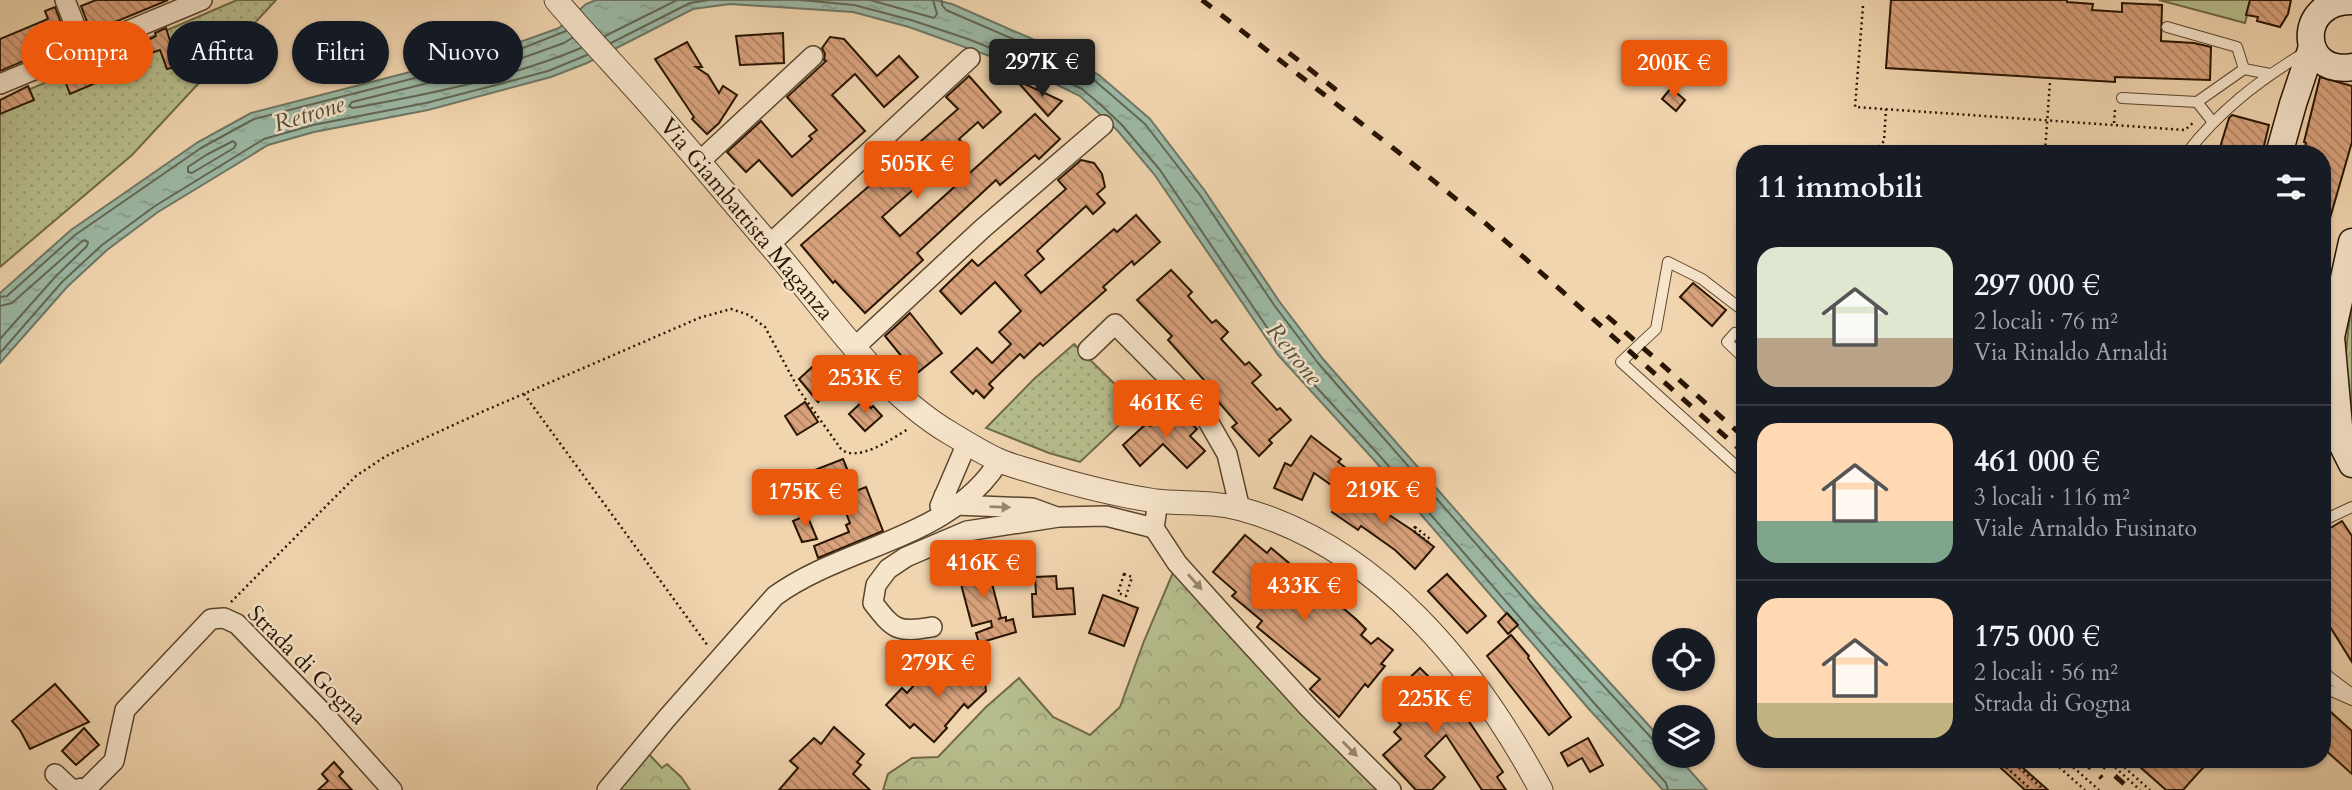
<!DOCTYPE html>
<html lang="it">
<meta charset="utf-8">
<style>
body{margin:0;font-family:Cardo,serif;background:#242831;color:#f1f3f6;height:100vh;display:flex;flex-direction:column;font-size:26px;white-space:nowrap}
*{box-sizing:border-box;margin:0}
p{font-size:23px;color:#9ea1a6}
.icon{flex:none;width:38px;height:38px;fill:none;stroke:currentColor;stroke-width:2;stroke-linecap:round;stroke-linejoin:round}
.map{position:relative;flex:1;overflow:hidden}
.side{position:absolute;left:1736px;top:145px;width:595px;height:623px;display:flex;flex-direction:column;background:#171b24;border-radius:28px;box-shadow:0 2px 5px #0004}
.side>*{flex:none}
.banner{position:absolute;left:21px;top:21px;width:665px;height:63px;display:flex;gap:14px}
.fabs{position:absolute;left:1652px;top:628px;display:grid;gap:14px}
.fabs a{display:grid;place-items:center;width:63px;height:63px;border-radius:50%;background:#171b24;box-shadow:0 2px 5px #0004;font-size:35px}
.price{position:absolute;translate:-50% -60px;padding:0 16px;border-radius:7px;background:#ea580c;color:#fff;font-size:23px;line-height:46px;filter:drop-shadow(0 2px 4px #0008)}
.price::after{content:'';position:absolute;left:50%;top:42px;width:21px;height:16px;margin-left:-10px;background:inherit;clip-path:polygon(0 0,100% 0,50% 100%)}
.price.active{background:#222;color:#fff}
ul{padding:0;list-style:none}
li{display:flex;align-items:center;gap:21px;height:175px;padding:0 21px}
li+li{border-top:2px solid #363941}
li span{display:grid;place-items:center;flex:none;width:196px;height:140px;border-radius:21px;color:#555}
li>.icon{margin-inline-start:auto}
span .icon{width:84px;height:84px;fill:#fffc;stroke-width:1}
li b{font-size:30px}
h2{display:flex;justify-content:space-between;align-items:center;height:84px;padding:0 21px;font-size:30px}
.chip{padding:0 24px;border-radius:32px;background:#171b24;box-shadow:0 2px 5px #0004;font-size:24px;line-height:63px}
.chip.active{background:#ea580c;color:#fff}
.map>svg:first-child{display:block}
</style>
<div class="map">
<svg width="2352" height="790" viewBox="0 0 2352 790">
<defs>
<pattern id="forest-crowns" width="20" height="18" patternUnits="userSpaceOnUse" patternTransform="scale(1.75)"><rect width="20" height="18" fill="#b7be8d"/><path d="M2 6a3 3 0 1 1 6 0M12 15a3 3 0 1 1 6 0" fill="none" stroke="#9da278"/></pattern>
<pattern id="garden-dots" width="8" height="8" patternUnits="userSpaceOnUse" patternTransform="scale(1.75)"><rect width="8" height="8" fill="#b7be8d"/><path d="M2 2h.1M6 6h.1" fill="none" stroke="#9da278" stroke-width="1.8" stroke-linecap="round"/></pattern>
<pattern id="water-ripples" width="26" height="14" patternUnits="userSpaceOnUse" patternTransform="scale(1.75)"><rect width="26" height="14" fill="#9cb9a6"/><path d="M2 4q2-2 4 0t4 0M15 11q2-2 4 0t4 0" fill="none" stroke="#869e8d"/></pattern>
<pattern id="building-back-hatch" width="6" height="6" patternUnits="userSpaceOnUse" patternTransform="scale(1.75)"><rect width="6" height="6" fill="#d9a27d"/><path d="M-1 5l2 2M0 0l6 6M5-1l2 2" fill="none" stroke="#b08364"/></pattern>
</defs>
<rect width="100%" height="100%" fill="#f1d5af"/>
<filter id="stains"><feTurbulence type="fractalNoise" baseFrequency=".00286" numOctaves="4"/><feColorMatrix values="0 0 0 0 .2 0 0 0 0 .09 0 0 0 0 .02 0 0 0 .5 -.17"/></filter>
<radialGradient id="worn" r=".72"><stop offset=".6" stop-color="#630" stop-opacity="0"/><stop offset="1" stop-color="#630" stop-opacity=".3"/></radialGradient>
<polygon fill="#b7be8d" stroke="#706a48" stroke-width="2" points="2159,0 2251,0 2245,23"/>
<g fill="url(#forest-crowns)" stroke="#706a48" stroke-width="2">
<path d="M 2352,301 L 2352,417 C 2340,379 2347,339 2352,301 Z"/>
<polygon points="1177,563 1390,790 883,790 888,774 912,758 938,757 985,708 1019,678 1053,717 1090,735 1120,707 1144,641"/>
<polygon points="645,750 662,768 667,764 681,777 690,790 612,790"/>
</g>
<g fill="url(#garden-dots)" stroke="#706a48" stroke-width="2">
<polygon points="237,0 276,0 132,155 0,267 0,102"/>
<polygon points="1074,344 1136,405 1136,409 1080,462 1049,453 986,428 1034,379"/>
</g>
<polygon fill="url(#water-ripples)" stroke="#6e7764" stroke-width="2" points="596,0 935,0 952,4 1046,45 1099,75 1150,119 1205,191 1279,301 1323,359 1538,604 1664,742 1664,756 1677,756 1707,790 1663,790 1588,708 1374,460 1278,355 1154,174 1117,130 1080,96 1023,68 909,27 853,12 730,4 693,9 587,63 551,77 428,110 314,132 268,145 158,212 107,250 67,287 0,363 0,293 71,230 198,142 251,113 503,48 559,28 586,4"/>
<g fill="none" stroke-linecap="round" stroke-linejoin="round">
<g stroke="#626754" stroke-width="2">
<polyline points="800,0 854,5 911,20 968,39 1026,62 1082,89 1101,105 1122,125 1160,170 1283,351 1379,455 1594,703 1666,783 1668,790"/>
<polyline points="870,0 934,18 937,14 933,0"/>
<polyline points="942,0 942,5 946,10 1043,52 1094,80 1145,124 1200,195 1274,305 1318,363 1533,609 1656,743 1664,746"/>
<polyline points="605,36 677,0"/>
<path d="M 572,38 L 564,43 L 508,63 L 352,102 L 349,106 L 353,108 C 430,94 509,78 581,48"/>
<polyline points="611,43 690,3 709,0"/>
<polygon points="233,141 236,144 234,148 192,173 188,172 188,167 206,155"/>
<polyline points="0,297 7,296 75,235 201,148 254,119 505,55 566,31"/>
<polyline points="0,306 12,303 80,243 84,240 88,242 87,246 56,276 0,339"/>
<polyline points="0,353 62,282 102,245 155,206 264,139 313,125 426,103 492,86 548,71 587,55"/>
</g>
</g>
<g fill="url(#building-back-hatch)" stroke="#281502" stroke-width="2">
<polygon points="96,0 168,0 91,32 81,6"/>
<polygon points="1891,0 2067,0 2067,2 2093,4 2092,10 2122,12 2122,3 2162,5 2161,41 2194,43 2211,47 2210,80 2115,77 2115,82 1886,68"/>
<polygon points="2250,0 2291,0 2288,14 2280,27 2257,21 2258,17 2246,15"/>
<polygon points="55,7 68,42 0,71 0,39 48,19 45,11"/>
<polygon points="166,28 178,66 167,69 160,50 151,53 146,41 156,36 155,33"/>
<polygon points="783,33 784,63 740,65 736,36"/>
<polygon points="830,37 844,39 877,76 899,56 918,77 884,107 855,74 832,95 865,131 792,196 759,160 746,172 727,152 761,121 792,157 812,139 809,136 817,130 787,97 826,61 824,60 825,54 822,48"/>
<polygon points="687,42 702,67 696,67 708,75 719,93 723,86 737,95 719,123 707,134 692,119 694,117 655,59"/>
<polygon points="111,51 119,73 70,94 62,73"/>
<polygon points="969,76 1001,112 983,128 978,122 959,139 964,145 882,217 900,236 1035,114 1060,139 1039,159 1035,155 1000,185 996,180 917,253 923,260 865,313 835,281 833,283 801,245 958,109 946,97"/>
<polygon points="2320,77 2352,86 2352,142 2326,232 2322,232 2322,154 2303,154 2306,143 2304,142"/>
<polygon points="1016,80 1062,101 1048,116"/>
<polygon points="28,86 34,100 0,114 0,100"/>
<polygon points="1671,88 1685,100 1676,111 1662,99"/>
<polygon points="2232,115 2269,125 2262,154 2218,154 2229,118"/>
<polygon points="1081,160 1094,163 1102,174 1105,187 1097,194 1105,203 1093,214 1086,206 1037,251 1044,259 1025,275 1041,293 1114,229 1117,232 1136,215 1160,242 1134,265 1132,261 1103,287 1106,290 1043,346 1040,343 1024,358 1020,354 989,384 993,388 984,398 976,390 973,394 951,372 977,348 992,363 1011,344 999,332 1021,311 995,282 961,314 940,291 972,260 978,266 1066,189 1058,180"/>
<polygon points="1171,270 1192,292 1188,296 1212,323 1216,320 1228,332 1221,339 1245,365 1249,362 1261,375 1252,383 1277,410 1280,408 1291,420 1269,440 1272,443 1259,456 1232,427 1237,423 1201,382 1204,380 1168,340 1172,336 1137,300"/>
<polygon points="1693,283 1726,310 1712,326 1680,297"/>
<polygon points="910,313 942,353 916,374 885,336"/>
<polygon points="823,357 842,378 818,402 799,379"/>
<polygon points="864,400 871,408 873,406 882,416 865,431 849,414"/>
<polygon points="805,402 818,422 797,435 785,416"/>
<polygon points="1178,409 1197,429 1190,436 1205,451 1187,468 1163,444 1140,466 1123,445 1147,423 1150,426 1157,419 1162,424"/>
<polygon points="1311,436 1341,459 1338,462 1350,471 1337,489 1314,473 1302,500 1274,488 1285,463 1291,466"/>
<polygon points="843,459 856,491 866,487 883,531 818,558 814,546 849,532 846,525 850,523 840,498 820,506 807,473"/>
<polygon points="1348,488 1412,530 1434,547 1415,569 1395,550 1361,526 1358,530 1332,512"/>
<polygon points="807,515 817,539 802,542 793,521"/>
<polygon points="2342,521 2352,536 2352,662 2322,614 2322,533"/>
<polygon points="1245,535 1267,553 1271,548 1356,619 1366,629 1361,635 1371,644 1378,638 1393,650 1381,664 1385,666 1368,687 1365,684 1339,717 1310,689 1320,679 1257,627 1262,621 1232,596 1236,592 1213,572"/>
<polygon points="985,557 1001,618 998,619 1006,617 1006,621 1013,619 1016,632 979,643 976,633 992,627 991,621 972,626 956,565"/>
<polygon points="1447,574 1486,616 1467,633 1428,591"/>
<polygon points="1056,576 1057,589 1073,588 1075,614 1033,617 1032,594 1036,594 1035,577"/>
<polygon points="1103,595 1138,608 1124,646 1089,633"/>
<polygon points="1507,613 1518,625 1508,634 1498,622"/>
<polygon points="1511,635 1529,656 1528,658 1571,717 1549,735 1487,656"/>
<polygon points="968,662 988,679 985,682 986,691 968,708 964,704 945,726 947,728 934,742 914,724 910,728 886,705 902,688 907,693 928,670 945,685"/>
<polygon points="1420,668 1468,716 1466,717 1503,772 1497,777 1506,790 1482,790 1446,735 1425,756 1445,777 1432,790 1416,790 1383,755 1401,739 1394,732 1401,725 1383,703"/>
<polygon points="55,684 89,722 30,749 20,730 12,721"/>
<polygon points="2322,704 2352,731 2352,774 2322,747"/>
<polygon points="834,727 864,754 857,762 861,765 853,774 870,790 779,790 798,768 790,761 814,738 821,744"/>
<polygon points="84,728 99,745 76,765 62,751"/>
<polygon points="1588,738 1603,765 1590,772 1582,758 1568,766 1561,753"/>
<polygon points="1992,760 2014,760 2048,790 2025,790"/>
<polygon points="2132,760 2210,760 2183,790 2166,790"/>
<polygon points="334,762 343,772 339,776 352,790 318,790 328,781 322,774"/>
</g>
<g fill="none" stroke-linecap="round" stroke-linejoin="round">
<g stroke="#5a452d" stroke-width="12">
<g id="service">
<polyline points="2167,27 2237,47 2244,69 2270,74"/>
<polyline points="2122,98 2197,102 2212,121"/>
<polyline points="2197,102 2244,69"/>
<path d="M 2186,154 C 2219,111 2258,81 2304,53"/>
<polyline points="1745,312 1702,279 1668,262 1656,329 1621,362 1745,474"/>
<polyline points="1745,339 1735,333 1727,342 1745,359"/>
<polyline points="2322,521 2352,507"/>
<polyline points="2322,668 2328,676 2352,694"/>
<polyline points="2322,687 2352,700"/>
</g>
</g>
<g stroke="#5a452d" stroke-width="22">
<g id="minor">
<polyline points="65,0 84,48"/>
<polyline points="0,84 202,0"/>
<polyline points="699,162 813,56"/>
<polyline points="770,244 970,58"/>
<polyline points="855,347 982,229 1103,125"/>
<polyline points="1088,350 1115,324 1204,414 1227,454 1240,509"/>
<polyline points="944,496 955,505 1032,508 1054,516"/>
<polyline points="940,506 967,443"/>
<polyline points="1154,528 1177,563 1231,623 1308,707 1391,790"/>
<path d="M 932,627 C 897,633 894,630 873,603 L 876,585 L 888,569 L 906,557 L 967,531 L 1059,517 L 1106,516 L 1154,528 L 1158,501"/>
<polyline points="55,774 72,790 88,787 114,761 125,710 211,619 224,618 237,624 324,714 392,790"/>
<path d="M 607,790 L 667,718 L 775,596 C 845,545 951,539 999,461"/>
</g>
</g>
<g stroke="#5a452d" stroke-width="25">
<path id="tertiary" d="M 556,0 C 589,39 624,75 657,113 C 695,156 731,200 769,244 C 824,307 877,390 950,433 C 965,442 981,452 996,459 C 1008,465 1021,468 1034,472 C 1073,484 1115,495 1156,501 C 1184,504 1212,501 1241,509 C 1378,546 1477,670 1541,790"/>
</g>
<g stroke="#281502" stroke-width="29">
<g id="secondary">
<path d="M 2352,1 C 2296,0 2298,76 2352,67"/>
<polyline points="2279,154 2293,104 2312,47"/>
<polyline points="2331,422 2352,464"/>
<polyline points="2340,437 2331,337 2352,242"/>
</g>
</g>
<g stroke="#281502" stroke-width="2.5" stroke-dasharray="2 3.5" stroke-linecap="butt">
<polyline points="1863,6 1855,107 2185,130 2194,122"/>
<polyline points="2114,123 2115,109"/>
<polyline points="1875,151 1884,141 1886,109"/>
<polyline points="2045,151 2050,82"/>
<polyline points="524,394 708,646"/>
<polyline points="2322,489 2330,485"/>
<polygon points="1415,527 1430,539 1428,542 1413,530"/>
<polygon points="1124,574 1132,577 1126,596 1118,593"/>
<path d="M 231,602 L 356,476 L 386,456 L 484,411 L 699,318 L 731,309 L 749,315 L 765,327 L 799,390 L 841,449 C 857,463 892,439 908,429"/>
<polyline points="1998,760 2032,790"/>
<polyline points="2011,760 2044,790"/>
<polyline points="2051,760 2085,790"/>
<polyline points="2065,760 2099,790"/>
<polyline points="2107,760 2140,790"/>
<polyline points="2116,760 2150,790"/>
</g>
<use href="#service" stroke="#f6e4cb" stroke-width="10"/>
<use href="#minor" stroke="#f6e4cb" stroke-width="19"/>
<use href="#tertiary" stroke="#f6e4cb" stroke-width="23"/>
<use href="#secondary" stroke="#f6e4cb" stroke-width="26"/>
<g stroke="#281502" stroke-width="5" stroke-dasharray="12 12" stroke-linecap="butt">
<polyline points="1202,0 1397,151 1483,221 1745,454"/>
<polyline points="1289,53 1344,96"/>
<polyline points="1607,316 1745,438"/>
<polyline points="2082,760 2102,778"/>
<polyline points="2097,760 2131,790"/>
</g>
</g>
<defs><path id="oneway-solid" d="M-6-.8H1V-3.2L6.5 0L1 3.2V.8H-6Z" transform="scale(1.75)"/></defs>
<g fill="#998771">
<use href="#oneway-solid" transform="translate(1000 507) rotate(2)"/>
<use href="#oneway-solid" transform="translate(1195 582) rotate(48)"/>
<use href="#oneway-solid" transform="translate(1350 749) rotate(45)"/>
</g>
<g text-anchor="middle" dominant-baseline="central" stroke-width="5" stroke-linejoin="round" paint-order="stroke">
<g font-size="23" fill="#281502" stroke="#f6e4cb">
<text transform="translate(747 219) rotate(50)">Via Giambattista Maganza</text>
<text transform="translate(307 665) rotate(45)">Strada di Gogna</text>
</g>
<g font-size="24" font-style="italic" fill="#514e3b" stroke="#f6e4cb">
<text transform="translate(309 114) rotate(-17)">Retrone</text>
<text transform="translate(1294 354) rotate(51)">Retrone</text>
</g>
</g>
<rect width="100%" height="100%" filter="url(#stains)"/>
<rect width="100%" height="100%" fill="url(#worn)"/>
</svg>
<div class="fabs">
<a><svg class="icon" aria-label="locate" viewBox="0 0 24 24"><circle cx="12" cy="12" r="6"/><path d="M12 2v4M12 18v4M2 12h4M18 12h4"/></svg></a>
<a><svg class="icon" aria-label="layers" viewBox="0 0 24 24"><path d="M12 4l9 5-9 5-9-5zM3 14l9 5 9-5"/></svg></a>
</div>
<b class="price active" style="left:1042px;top:99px">297K €</b>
<b class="price" style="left:1674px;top:100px">200K €</b>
<b class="price" style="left:917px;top:201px">505K €</b>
<b class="price" style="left:865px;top:415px">253K €</b>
<b class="price" style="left:1166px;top:440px">461K €</b>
<b class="price" style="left:1383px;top:527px">219K €</b>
<b class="price" style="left:805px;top:529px">175K €</b>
<b class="price" style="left:983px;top:600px">416K €</b>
<b class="price" style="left:1304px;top:623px">433K €</b>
<b class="price" style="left:938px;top:700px">279K €</b>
<b class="price" style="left:1435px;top:736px">225K €</b>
<div class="banner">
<a class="chip active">Compra</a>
<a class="chip">Affitta</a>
<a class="chip">Filtri</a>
<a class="chip">Nuovo</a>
</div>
<section class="side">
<h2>11 immobili<svg class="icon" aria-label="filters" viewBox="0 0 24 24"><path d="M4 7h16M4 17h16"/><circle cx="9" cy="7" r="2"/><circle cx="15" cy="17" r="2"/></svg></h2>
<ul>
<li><span style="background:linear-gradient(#dfe7d0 65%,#b9a48a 0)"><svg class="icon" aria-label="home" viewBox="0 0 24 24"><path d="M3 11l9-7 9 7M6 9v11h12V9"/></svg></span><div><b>297 000 €</b><p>2 locali · 76 m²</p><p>Via Rinaldo Arnaldi</p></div></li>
<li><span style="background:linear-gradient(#ffd9b3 70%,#7fa58c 0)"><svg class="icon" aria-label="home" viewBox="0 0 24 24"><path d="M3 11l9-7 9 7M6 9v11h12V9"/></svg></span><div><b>461 000 €</b><p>3 locali · 116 m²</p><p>Viale Arnaldo Fusinato</p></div></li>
<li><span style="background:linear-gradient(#ffd9b3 75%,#c2b280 0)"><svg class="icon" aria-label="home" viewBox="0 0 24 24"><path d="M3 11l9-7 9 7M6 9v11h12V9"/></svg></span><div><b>175 000 €</b><p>2 locali · 56 m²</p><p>Strada di Gogna</p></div></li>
</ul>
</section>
</div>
